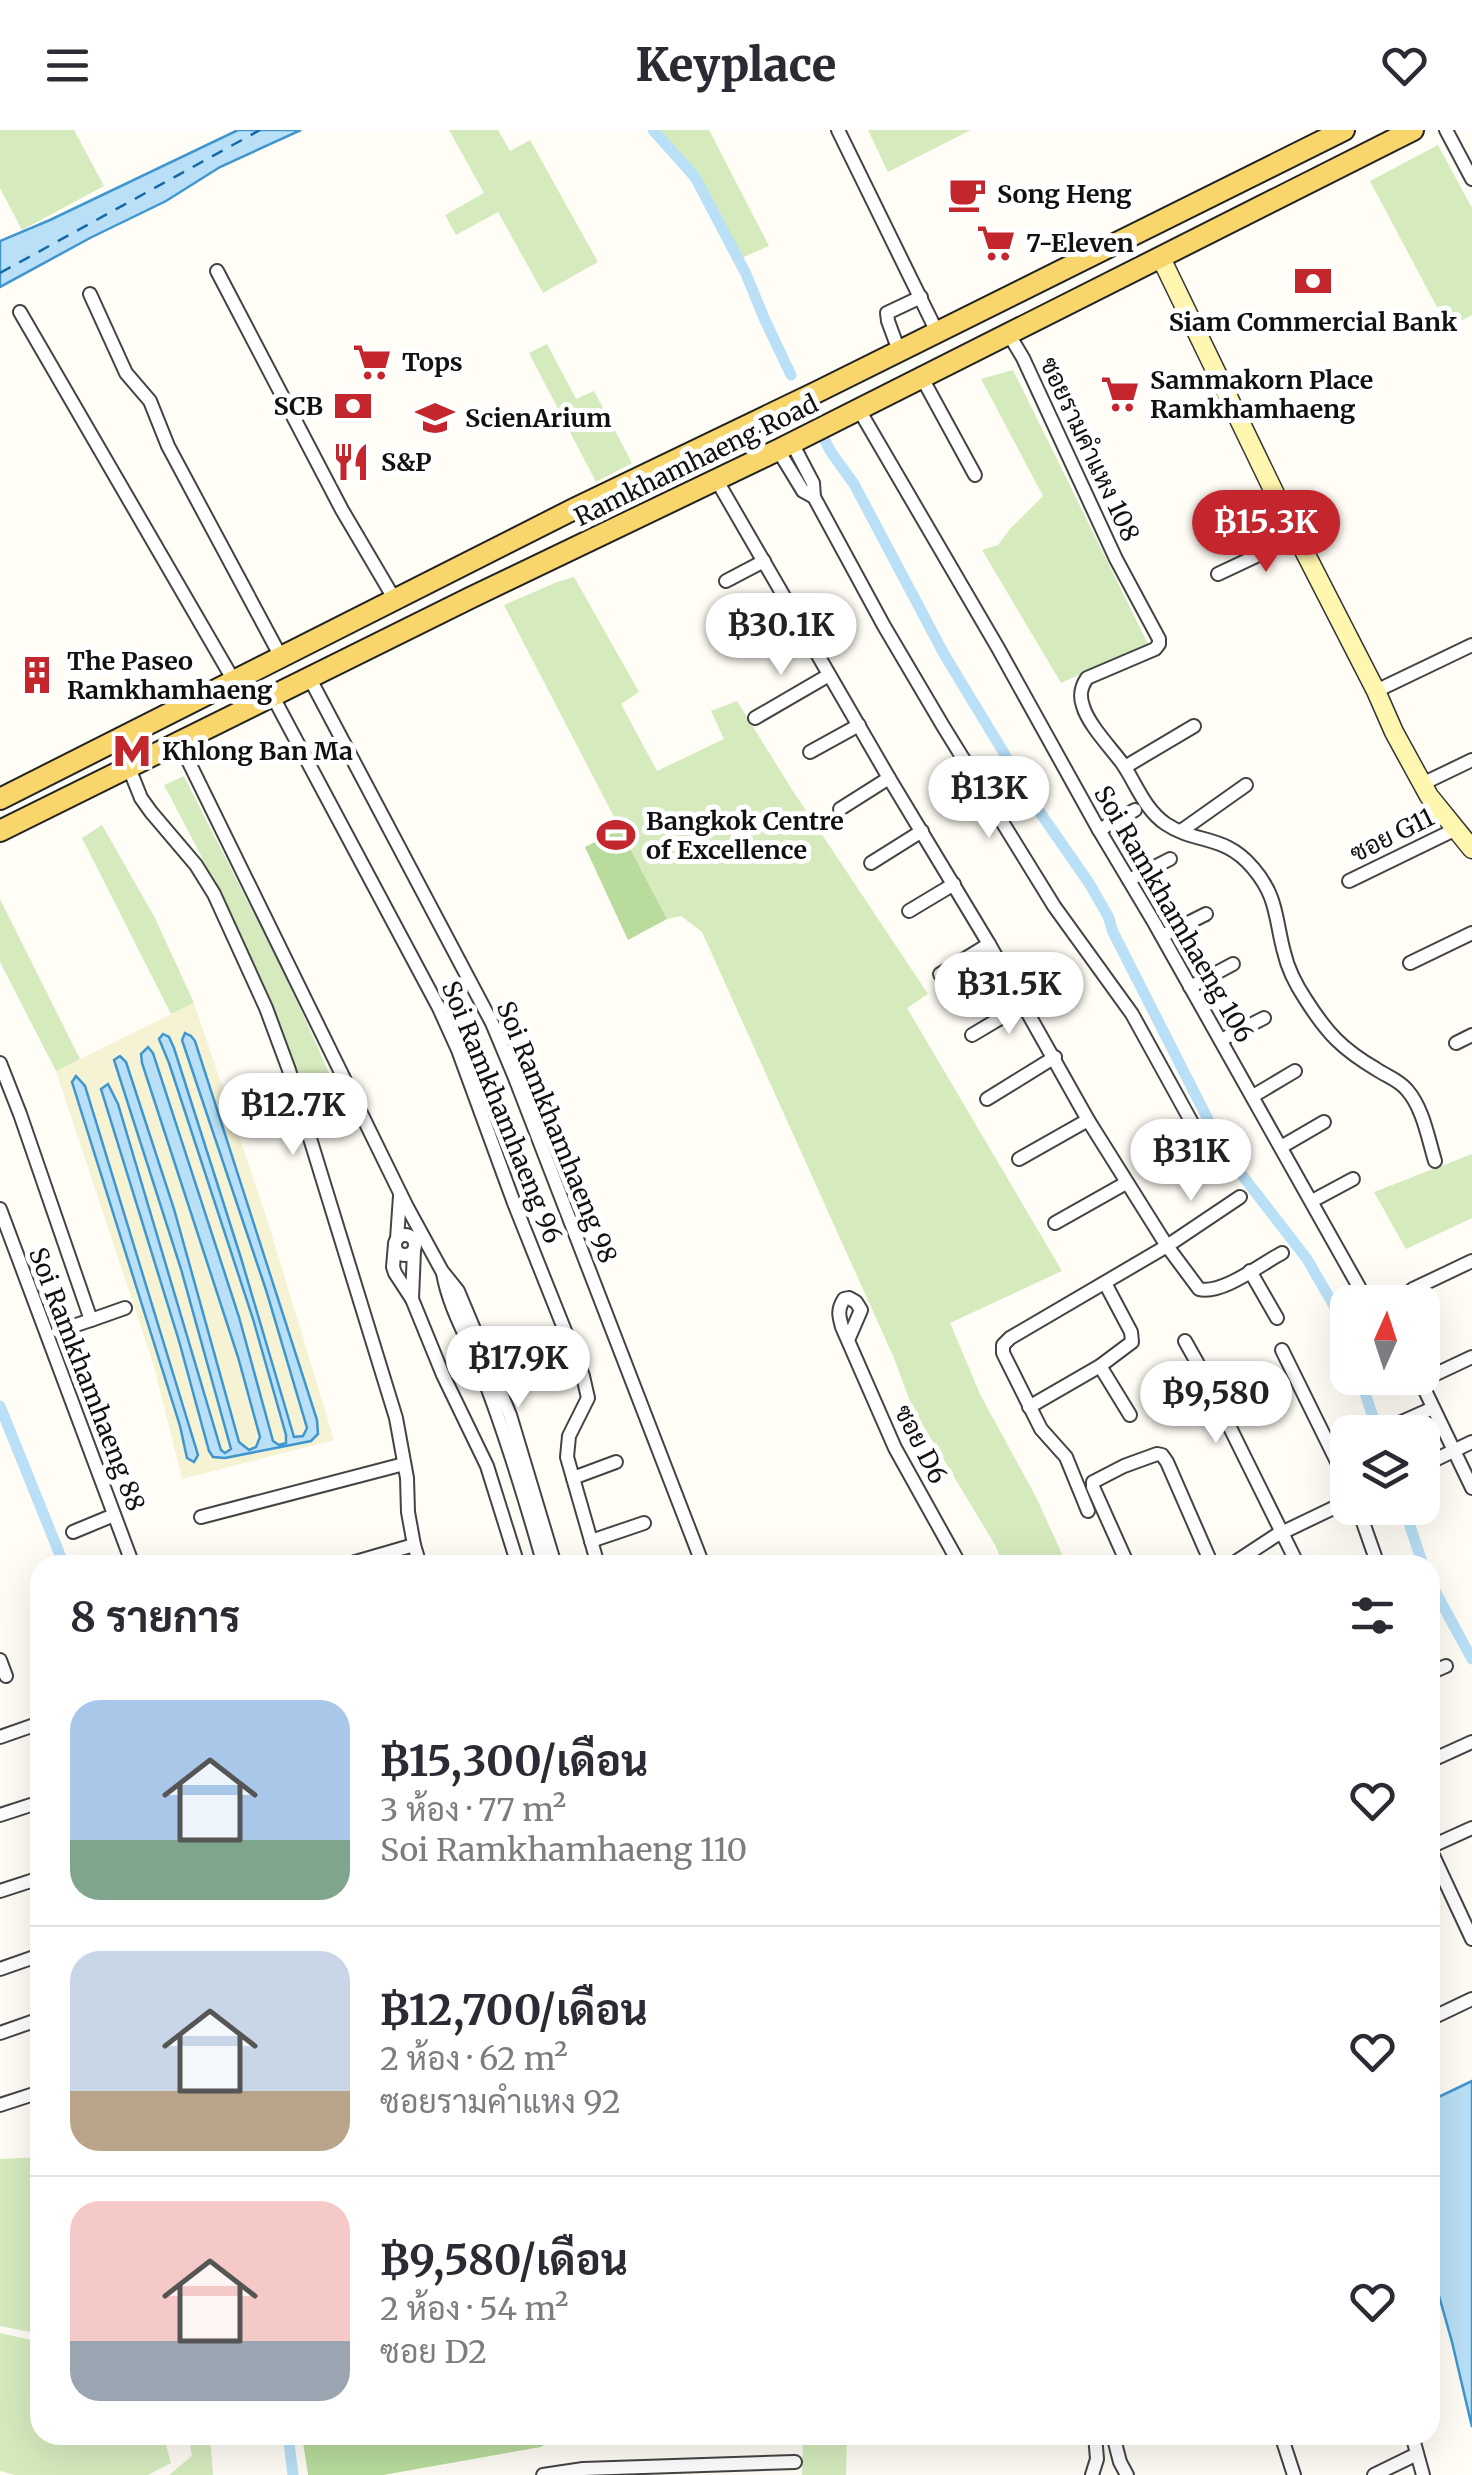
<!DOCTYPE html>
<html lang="th">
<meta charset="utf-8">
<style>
body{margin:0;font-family:Merriweather,Sarabun,serif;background:#f7f7f7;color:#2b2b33;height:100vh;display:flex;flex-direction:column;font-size:38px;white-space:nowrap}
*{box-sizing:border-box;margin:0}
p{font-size:32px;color:#7c7c81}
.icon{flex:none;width:55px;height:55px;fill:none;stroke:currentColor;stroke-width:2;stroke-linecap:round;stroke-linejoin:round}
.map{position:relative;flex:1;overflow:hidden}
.drawer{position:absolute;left:30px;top:1425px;width:1410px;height:890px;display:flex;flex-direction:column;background:#fff;border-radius:30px;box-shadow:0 10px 40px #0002}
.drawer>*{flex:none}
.needle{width:65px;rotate:3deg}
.buttons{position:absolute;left:1330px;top:1155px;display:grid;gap:20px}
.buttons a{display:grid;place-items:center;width:110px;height:110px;border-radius:20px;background:#fff;box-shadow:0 10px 40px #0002;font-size:50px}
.price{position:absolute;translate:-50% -85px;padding:0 22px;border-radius:35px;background:#fff;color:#222;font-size:32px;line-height:65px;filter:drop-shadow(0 2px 5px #0008)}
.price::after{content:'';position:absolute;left:50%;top:60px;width:30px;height:22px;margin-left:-15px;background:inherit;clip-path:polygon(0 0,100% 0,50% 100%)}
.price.on{background:#c4262e;color:#fff}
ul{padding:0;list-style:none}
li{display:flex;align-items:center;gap:30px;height:250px;padding:0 40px}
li+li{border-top:2px solid #e1e1e2}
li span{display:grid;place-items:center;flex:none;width:280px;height:200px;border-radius:30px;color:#555}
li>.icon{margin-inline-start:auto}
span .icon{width:120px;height:120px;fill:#fffc;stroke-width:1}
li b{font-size:42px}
h2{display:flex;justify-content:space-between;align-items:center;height:120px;padding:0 40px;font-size:42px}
header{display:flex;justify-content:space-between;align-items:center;height:130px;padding:0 40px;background:#fff;font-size:45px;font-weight:800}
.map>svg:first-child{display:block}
</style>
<header><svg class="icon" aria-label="menu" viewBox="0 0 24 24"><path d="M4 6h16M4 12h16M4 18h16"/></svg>Keyplace<svg class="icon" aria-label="heart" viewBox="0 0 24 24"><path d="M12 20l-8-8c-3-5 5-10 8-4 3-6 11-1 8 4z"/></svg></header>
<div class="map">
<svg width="1472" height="2345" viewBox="0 0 1472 2345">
<rect width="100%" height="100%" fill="#fffdf5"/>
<path fill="#f6f3d4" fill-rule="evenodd" d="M 194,873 L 267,1089 L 334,1310 L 182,1349 L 153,1233 L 56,941 ZM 159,909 L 174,918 L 241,1128 L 288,1289 L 294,1308 L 303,1306 L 307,1298 L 266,1160 L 182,910 L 195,911 L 317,1290 L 318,1304 L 311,1311 L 213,1327 L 209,1321 L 179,1211 L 101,959 L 111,959 L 118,974 L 221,1320 L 225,1323 L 231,1319 L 181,1139 L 114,931 L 126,932 L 174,1079 L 239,1312 L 248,1320 L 256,1317 L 260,1307 L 238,1227 L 142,933 L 153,923 L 239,1187 L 273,1311 L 279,1315 L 286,1313 L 286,1305 L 253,1189 L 169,933 ZM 76,946 L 85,956 L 198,1325 L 188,1328 L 180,1296 L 72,952 Z"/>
<g fill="#d5ebbd">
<polygon points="0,0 74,0 104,56 22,100 0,58"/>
<polygon points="449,0 498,0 510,21 530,10 598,132 543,163 498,82 456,105 445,85 484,63"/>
<polygon points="658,0 709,0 769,116 739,129 701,50"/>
<polygon points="868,0 971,0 888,42"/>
<polygon points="1438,15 1472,78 1472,185 1448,198 1370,51"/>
<polygon points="547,214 576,269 594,261 632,333 596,352 529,223"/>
<polygon points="1013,240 1148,514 1061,553 982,420 998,415 1010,399 1043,366 981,249"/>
<polygon points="574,447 639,562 621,574 657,641 724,609 711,581 737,571 791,658 928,864 907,878 1062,1141 950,1193 981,1266 1036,1367 1067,1435 1004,1435 995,1415 912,1277 894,1228 702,802 681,786 667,789 504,475 557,452"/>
<path d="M 184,646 C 235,748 290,849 334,955 L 305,965 C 271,856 217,756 164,655 Z"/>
<polygon points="102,695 155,788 194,873 171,884 82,708"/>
<polygon points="0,769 80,929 56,941 0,832"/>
<polygon points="1472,1024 1472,1088 1406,1119 1374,1062"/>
<polygon points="40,2027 40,2204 0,2196 0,2029"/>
<polygon points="0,2203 40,2212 40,2305 163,2305 171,2333 148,2345 15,2345 0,2341"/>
<polygon points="188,2305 210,2305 213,2345 169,2345 192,2326"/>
<polygon points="803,2305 847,2305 846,2345 802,2345"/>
</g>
<g fill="#b9dc9c">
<polygon points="620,699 667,789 628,810 585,717"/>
<polygon points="302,2305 557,2305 541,2317 383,2345 308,2345"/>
</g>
<g fill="#b9e0f7" stroke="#3f96cf" stroke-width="2.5">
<polygon points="238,0 301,0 220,37 166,71 90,108 0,157 0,111 50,90"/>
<polygon points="185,903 191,906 195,911 317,1290 318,1304 311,1311 225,1328 213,1327 209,1321 179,1211 101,959 108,954 118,974 221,1320 225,1323 231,1319 181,1139 114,930 120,926 126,932 174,1079 239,1312 249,1320 256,1317 260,1307 238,1227 142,933 141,924 148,917 153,923 239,1187 273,1311 279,1315 286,1313 286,1305 253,1189 169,933 159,909 163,904 169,907 174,918 241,1128 294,1307 303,1306 307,1298 266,1160 182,910"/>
<polygon points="76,946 85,956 198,1325 194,1332 187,1328 180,1296 72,952"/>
<polygon points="1472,1951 1472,2297 1452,2212 1430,2134 1430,1971"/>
</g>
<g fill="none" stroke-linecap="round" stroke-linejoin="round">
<g stroke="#b9e0f7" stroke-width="11">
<polyline points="653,0 695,47 746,144 764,188 791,245"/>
<polyline points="820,301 831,322 854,354 944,524 1039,681 1089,753 1108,786 1113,802 1225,1023 1307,1129 1337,1181 1348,1211"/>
<polyline points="1360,1248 1378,1302"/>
<polyline points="0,1276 64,1435"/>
<polyline points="1404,1378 1423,1435"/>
<polyline points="1430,1452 1472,1529"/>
<polyline points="288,2305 293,2345"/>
</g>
<polyline stroke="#1768a6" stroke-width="2.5" stroke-dasharray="12 10" stroke-linecap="butt" points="0,143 260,0"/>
<g stroke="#444" stroke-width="16">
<g id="street">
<polyline points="838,0 937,202"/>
<polyline points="1446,0 1472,49"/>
<polyline points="217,141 342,380 395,470"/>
<polyline points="90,164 126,243 150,271 168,316 281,527"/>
<polyline points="20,182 234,551"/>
<path d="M 1008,203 L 1023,228 L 1116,429 L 1159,509 L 1159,514 L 1155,519 L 1087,548 C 1081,557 1079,565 1083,576 C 1088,594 1110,617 1122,633 C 1136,653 1144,679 1166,694 C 1196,714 1225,704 1253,738 C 1278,767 1275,789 1284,822 C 1288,840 1296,855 1306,870 C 1327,903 1342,919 1376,939 C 1386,946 1399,950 1407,960 C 1423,978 1428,1008 1435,1031"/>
<polyline points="899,221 888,191 887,183 921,167"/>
<polyline points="921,246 975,345"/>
<polyline points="858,278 998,518 1099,700 1155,794 1359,1157"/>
<polyline points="792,313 813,353 814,367 884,496 943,596 1054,776 1132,884 1212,1029"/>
<polyline points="778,320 803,361 814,367"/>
<path d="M 716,349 L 889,648 L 989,814 L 1088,990 L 1167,1116 L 1199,1159 C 1222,1165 1261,1134 1282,1123"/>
<polyline points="1218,444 1297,407"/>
<polyline points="726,451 764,431"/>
<polyline points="744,519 797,489"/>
<polyline points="309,547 492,893 515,948 703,1435"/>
<polyline points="1376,561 1472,515"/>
<polyline points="272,565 439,878 458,920 514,1073 583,1246 588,1268 569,1306 567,1327 598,1435"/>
<polyline points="755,588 829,545"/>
<polyline points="179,612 406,1075 442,1141 458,1161 510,1285 555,1435"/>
<polyline points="810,622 859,595"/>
<polyline points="1125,637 1194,596"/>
<polyline points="129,638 141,668 151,682 196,735 214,764 266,878 289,940 396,1288 407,1348 408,1382 414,1415 420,1435"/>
<polyline points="1422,654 1472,630"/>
<polyline points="840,679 889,648"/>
<polyline points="1099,700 1135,680"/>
<polyline points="1181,701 1246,655"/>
<polyline points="871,733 922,701"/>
<polyline points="1129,750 1170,729"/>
<polyline points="1349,751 1456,699"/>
<polyline points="909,781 954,754"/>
<polyline points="1162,806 1206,784"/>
<polyline points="1410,833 1472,803"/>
<polyline points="940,844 989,814"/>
<polyline points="1190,857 1233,834"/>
<polyline points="972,905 1024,874"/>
<polyline points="1221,910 1264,888"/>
<polyline points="1456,913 1472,905"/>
<polyline points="0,933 20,984 91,1190 125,1178"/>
<polyline points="1253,966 1295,941"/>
<polyline points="987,969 1055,927"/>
<polyline points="1281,1017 1324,992"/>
<polyline points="1019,1029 1088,990"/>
<polyline points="1312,1071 1353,1049"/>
<polyline points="0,1079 133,1435"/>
<polyline points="1055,1093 1126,1053"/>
<circle cx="405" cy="1115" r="10"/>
<polyline points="397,1109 400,1066"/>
<polyline points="395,1114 393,1137 395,1143 412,1169 443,1245 487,1336 518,1435"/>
<polyline points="1250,1141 1277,1188"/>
<path d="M 443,1143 C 449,1177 466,1205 479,1236 C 505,1301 525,1368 544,1435"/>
<polyline points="412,1169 414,1120"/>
<polyline points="1397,1172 1413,1159 1472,1131"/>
<polyline points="58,1201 91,1190"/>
<path d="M 848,1210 L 861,1180 L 856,1172 L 849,1168 L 844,1169 C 837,1180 839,1186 842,1197 L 895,1318 L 960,1435"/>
<polyline points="1185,1211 1203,1243 1298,1435"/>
<polyline points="1282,1220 1348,1354"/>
<polyline points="1100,1236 1130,1285"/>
<polyline points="1419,1248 1472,1358"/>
<polyline points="1421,1251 1472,1227"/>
<polyline points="1029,1277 1100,1236 1132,1212 1131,1202 1105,1153"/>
<polyline points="1388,1298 1433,1278"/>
<polyline points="1422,1336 1472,1312"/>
<polyline points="573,1348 616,1332"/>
<polyline points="1358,1378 1378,1435"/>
<polyline points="1088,1381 1066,1327 1041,1299 1003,1223 1003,1215 1010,1208 1167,1116 1240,1067"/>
<polyline points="201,1387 404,1334"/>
<polyline points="73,1402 114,1385"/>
<polyline points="591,1411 644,1393"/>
<polyline points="345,1435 414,1415"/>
<polyline points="1128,1435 1093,1357 1093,1352 1124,1336 1157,1324 1162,1325 1167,1332 1212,1435"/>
<polyline points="1231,1435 1275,1406 1348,1371"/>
<polyline points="0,1530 6,1546"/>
<polyline points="1430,1543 1446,1536"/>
<polyline points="0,1607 40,1593"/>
<polyline points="1430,1631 1472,1612"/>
<polyline points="0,1685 40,1672"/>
<polyline points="1430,1717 1472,1698"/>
<polyline points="1430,1719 1472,1809"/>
<polyline points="0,1761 40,1748"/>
<polyline points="0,1839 40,1825"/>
<polyline points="1430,1889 1472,1869"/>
<polyline points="0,1903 40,1889"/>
<polyline points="0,1975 40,1962"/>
<polyline points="1113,2305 1120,2332 1127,2345"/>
<polyline points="1281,2305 1294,2345"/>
<polyline points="1412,2305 1423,2345"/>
<polyline points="543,2345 583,2339 795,2332"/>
<polyline points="1092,2345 1097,2329 1095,2305"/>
<polyline points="1374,2345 1417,2324"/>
</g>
</g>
<g stroke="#333" stroke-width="21">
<polyline id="secondary" points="1161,128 1277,368 1376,561 1394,602 1429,666 1472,719"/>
</g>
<g stroke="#222" stroke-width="24">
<g id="primary">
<polyline points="0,669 574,379 819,261 1344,0"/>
<polyline points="0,701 470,468 778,320 1413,0"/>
</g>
</g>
<use href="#street" stroke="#fff" stroke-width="12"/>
<use href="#secondary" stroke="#fff6b0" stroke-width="18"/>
<use href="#primary" stroke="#f9d66b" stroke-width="20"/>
</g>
<defs>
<g id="cafe-bare" transform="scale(3)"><path d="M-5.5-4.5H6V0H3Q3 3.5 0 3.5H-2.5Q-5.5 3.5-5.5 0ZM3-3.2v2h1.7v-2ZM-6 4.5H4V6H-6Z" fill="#c4262e" stroke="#fff" stroke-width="2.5" paint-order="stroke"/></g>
<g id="supermarket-bare" transform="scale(3)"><path d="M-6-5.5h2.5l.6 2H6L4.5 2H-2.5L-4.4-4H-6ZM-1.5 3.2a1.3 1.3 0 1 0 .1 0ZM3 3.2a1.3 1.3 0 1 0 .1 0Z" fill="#c4262e" stroke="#fff" stroke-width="2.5" paint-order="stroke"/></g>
<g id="bank-bare" transform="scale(3)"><path d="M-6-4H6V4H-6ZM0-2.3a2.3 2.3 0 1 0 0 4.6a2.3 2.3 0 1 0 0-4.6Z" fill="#c4262e" stroke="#fff" stroke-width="2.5" paint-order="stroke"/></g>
<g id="school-bare" transform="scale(3)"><path d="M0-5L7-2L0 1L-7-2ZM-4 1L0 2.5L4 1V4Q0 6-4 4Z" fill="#c4262e" stroke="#fff" stroke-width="2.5" paint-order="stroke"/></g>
<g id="restaurant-bare" transform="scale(3)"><path d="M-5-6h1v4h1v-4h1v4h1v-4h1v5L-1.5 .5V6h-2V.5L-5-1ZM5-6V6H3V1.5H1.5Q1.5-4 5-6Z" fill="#c4262e" stroke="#fff" stroke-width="2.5" paint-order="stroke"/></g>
<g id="building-bare" transform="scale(3)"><path d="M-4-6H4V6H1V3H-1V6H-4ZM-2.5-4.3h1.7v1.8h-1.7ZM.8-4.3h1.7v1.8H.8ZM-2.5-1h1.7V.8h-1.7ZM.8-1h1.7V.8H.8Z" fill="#c4262e" stroke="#fff" stroke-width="2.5" paint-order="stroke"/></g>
<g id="metro-bare" transform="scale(3)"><path d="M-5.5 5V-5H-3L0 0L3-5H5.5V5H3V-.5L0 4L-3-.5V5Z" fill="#c4262e" stroke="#fff" stroke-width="2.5" paint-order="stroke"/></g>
<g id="stadium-bare" transform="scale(3)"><path d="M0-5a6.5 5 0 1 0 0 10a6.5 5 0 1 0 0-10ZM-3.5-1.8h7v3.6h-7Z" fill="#c4262e" stroke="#fff" stroke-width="2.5" paint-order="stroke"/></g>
</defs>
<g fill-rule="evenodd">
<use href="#cafe-bare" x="967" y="64"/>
<use href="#supermarket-bare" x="996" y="113"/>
<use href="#bank-bare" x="1313" y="151"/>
<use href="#supermarket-bare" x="372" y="232"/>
<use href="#supermarket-bare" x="1120" y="264"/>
<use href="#bank-bare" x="353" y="276"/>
<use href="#school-bare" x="435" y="288"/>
<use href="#restaurant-bare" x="351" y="332"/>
<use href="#building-bare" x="37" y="545"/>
<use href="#metro-bare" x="132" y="621"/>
<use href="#stadium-bare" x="616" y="705"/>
</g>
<g text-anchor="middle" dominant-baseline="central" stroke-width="10" stroke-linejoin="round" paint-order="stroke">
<g font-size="25" font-weight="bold" fill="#111" stroke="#fff" text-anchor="start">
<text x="997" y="64">Song Heng</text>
<text x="1026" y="113">7-Eleven</text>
<text x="1313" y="192" text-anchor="middle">Siam Commercial Bank</text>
<text x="402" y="232">Tops</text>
<text x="1150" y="250">Sammakorn Place<tspan x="1150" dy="29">Ramkhamhaeng</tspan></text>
<text x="323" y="276" text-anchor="end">SCB</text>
<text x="465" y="288">ScienArium</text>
<text x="381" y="332">S&amp;P</text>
<text x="67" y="531">The Paseo<tspan x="67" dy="29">Ramkhamhaeng</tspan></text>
<text x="162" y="621">Khlong Ban Ma</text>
<text x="646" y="691">Bangkok Centre<tspan x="646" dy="29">of Excellence</tspan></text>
</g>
<g font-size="25" fill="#111" stroke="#fff">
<text transform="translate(1090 319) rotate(65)">ซอยรามคำแหง 108</text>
<text transform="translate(696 330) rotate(-26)">Ramkhamhaeng Road</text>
<text transform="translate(1392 705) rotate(-26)">ซอย G11</text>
<text transform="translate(1174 784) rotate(60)">Soi Ramkhamhaeng 106</text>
<text transform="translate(502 982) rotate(68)">Soi Ramkhamhaeng 96</text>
<text transform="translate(557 1002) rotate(68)">Soi Ramkhamhaeng 98</text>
<text transform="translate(87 1249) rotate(69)">Soi Ramkhamhaeng 88</text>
<text transform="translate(921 1314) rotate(63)">ซอย D6</text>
</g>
</g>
</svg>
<div class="buttons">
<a><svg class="needle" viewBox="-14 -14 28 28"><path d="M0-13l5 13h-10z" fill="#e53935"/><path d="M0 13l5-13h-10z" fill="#7c7c81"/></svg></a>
<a><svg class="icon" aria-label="layers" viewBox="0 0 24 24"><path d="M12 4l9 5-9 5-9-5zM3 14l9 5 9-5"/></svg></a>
</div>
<b class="price on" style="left:1266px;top:445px">฿15.3K</b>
<b class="price" style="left:781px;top:548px">฿30.1K</b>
<b class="price" style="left:989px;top:711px">฿13K</b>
<b class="price" style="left:1009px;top:907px">฿31.5K</b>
<b class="price" style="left:293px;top:1028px">฿12.7K</b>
<b class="price" style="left:1191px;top:1074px">฿31K</b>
<b class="price" style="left:518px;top:1281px">฿17.9K</b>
<b class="price" style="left:1216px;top:1316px">฿9,580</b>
<section class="drawer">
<h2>8 รายการ<svg class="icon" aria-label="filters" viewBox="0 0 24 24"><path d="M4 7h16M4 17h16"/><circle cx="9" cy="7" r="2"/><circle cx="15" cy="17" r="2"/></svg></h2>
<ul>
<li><span style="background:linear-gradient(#a9c7e8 70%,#7fa58c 0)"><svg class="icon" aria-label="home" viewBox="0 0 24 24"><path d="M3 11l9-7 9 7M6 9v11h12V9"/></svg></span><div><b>฿15,300/เดือน</b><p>3 ห้อง · 77 m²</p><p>Soi Ramkhamhaeng 110</p></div><svg class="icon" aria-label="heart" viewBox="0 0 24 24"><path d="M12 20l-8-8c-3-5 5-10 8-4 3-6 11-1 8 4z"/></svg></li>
<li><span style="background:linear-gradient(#c9d6e8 70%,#b9a48a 0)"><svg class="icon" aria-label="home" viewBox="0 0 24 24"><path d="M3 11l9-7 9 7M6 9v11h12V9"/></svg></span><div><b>฿12,700/เดือน</b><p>2 ห้อง · 62 m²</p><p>ซอยรามคําแหง 92</p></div><svg class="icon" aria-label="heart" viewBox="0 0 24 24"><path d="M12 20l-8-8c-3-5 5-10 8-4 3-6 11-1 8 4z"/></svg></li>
<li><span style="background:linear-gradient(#f6c9c9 70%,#9aa5b1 0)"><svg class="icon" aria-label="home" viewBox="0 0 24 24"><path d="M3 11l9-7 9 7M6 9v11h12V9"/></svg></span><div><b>฿9,580/เดือน</b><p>2 ห้อง · 54 m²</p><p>ซอย D2</p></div><svg class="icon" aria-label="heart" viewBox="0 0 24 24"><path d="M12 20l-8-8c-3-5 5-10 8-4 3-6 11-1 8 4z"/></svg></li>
</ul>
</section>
</div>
